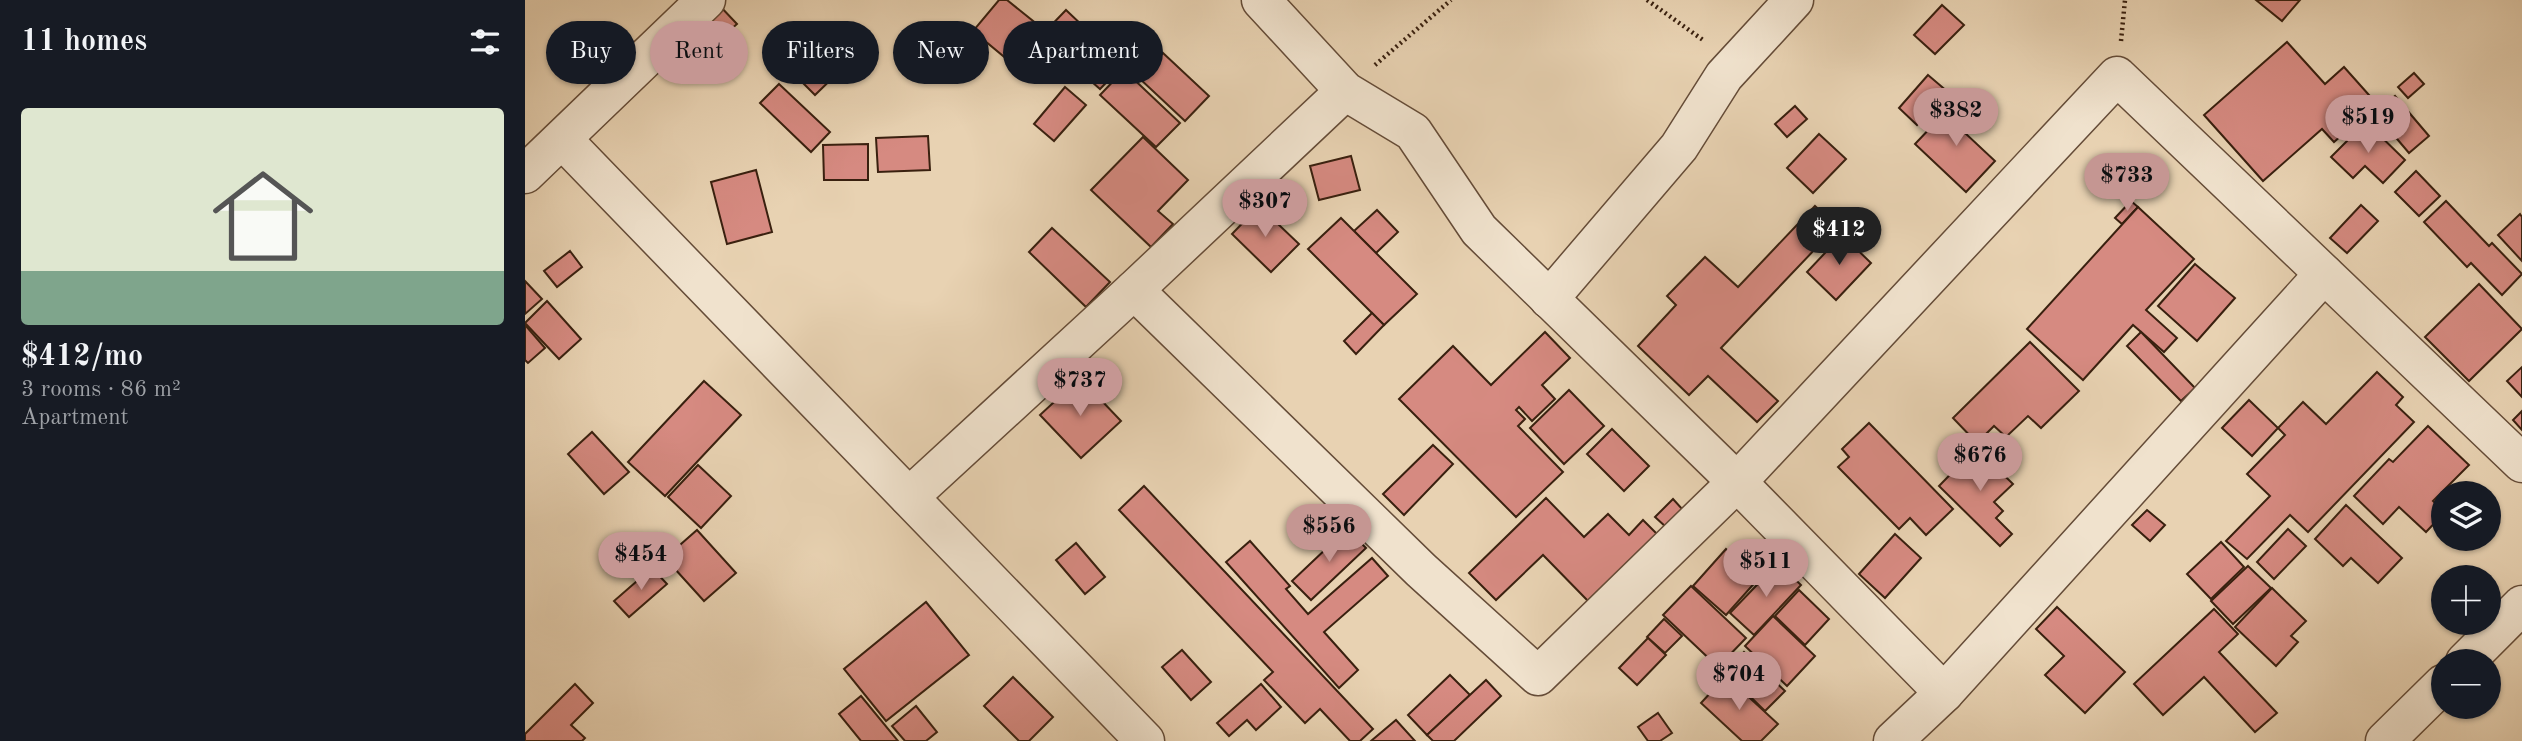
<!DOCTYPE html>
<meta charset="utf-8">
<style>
body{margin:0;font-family:"Old Standard TT",serif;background:#20242c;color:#f1f3f6;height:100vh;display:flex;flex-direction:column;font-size:26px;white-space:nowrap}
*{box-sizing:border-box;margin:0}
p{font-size:23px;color:#9ea1a6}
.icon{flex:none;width:38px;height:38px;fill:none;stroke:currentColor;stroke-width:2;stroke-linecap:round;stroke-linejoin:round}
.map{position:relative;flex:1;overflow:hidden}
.panel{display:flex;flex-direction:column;background:#171b24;width:525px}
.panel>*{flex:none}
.top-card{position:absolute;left:21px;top:21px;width:665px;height:63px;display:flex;gap:14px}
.fabs{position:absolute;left:1906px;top:481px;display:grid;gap:14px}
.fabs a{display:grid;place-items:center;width:70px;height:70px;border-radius:50%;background:#171b24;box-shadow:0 2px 5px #0004;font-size:35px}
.price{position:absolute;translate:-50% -60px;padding:0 16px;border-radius:24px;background:#c59692;color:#111;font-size:23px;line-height:46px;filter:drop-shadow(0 2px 4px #0008)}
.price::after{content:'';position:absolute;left:50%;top:42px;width:21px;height:16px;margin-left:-10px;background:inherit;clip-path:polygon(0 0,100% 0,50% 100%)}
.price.on{background:#222;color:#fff}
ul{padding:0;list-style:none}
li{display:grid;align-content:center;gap:14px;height:371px;padding:0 21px}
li+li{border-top:2px solid #363941}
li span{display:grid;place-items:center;height:217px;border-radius:7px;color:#555}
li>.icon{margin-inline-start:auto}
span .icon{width:126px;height:126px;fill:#fffc;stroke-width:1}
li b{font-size:30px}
h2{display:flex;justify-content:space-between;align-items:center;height:84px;padding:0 21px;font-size:30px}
.pill{padding:0 24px;border-radius:32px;background:#171b24;box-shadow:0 2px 5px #0004;font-size:24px;line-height:63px}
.pill.on{background:#c59692;color:#111}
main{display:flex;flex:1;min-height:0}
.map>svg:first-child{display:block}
</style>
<main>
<section class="panel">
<h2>11 homes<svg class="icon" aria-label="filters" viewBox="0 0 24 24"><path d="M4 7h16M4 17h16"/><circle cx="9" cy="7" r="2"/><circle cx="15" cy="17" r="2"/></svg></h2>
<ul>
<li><span style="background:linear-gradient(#dfe7d0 75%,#7fa58c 0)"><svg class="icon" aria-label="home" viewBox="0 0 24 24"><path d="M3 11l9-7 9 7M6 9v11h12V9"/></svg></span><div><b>$412/mo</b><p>3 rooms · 86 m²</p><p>Apartment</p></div></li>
</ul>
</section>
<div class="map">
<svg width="1997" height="741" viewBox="0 0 1997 741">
<rect width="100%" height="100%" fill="#e8d2b2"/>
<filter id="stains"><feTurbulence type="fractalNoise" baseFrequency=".00286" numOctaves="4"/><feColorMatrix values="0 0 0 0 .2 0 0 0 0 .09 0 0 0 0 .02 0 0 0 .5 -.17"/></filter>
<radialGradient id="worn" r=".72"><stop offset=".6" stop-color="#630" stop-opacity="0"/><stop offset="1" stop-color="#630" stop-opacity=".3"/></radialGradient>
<g fill="#d68a81" stroke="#39200f" stroke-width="2">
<polygon points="474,0 482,0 513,25 483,60 448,31"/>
<polygon points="1731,0 1775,0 1757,21"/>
<polygon points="193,4 212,24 162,68 144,48"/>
<polygon points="1417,5 1439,25 1410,54 1389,35"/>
<polygon points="541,10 579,46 551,76 513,39"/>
<polygon points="293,31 324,62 290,95 259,64"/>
<polygon points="618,38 628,47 609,69 599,59"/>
<polygon points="1762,42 1800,84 1819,67 1852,104 1809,142 1797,129 1738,181 1679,115"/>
<polygon points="579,52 596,67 575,89 558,74"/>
<polygon points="638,53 684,96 660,121 614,78"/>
<polygon points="599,70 655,123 631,147 575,95"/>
<polygon points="1889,73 1899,84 1883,98 1873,87"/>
<polygon points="1403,75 1423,92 1392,125 1374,108"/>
<polygon points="254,84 305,132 286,152 235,103"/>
<polygon points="540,87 561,105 529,141 509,124"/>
<polygon points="1870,96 1904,136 1884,153 1850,113"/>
<polygon points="1429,103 1450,122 1440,133 1470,161 1441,192 1390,144"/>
<polygon points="1270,106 1282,119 1262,137 1250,124"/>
<polygon points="1841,122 1880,160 1858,183 1840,166 1828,178 1806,157"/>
<polygon points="1294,134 1321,159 1288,193 1262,168"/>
<polygon points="403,136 405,170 353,172 351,138"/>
<polygon points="618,137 663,180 633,211 648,224 626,247 566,190"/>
<polygon points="343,144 343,180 299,180 298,145"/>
<polygon points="826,156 835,190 794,200 785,166"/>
<polygon points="231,170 247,232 202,244 186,182"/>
<polygon points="1891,171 1915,196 1894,216 1870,192"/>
<polygon points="1606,201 1613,207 1597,224 1590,218"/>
<polygon points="1921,201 1964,246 1967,243 1997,274 1977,295 1946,263 1942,267 1899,222"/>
<polygon points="1836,205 1853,221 1822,253 1805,238"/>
<polygon points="734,206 774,244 746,272 707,234"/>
<polygon points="1290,206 1312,226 1196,348 1253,401 1232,422 1183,376 1164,395 1113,346 1151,305 1142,296 1180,257 1213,287"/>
<polygon points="1613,207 1669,259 1621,310 1652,338 1639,352 1608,325 1558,380 1502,329"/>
<polygon points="852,210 873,232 851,253 829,231"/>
<polygon points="1995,214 1997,217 1997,261 1973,235"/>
<polygon points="816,218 892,294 859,325 783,249"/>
<polygon points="527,228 585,282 561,307 504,252"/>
<polygon points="1317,235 1346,263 1311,300 1282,272"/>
<polygon points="45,251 57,267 32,287 19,271"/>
<polygon points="1670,264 1710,298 1672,341 1633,306"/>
<polygon points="0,281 17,299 0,314"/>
<polygon points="1954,284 1997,329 1944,381 1900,337"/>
<polygon points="22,301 56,339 34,359 0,323"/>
<polygon points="847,313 859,325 831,354 819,341"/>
<polygon points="0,325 20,348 3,363 0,360"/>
<polygon points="1020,332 1045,358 1017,385 1030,399 1007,421 994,407 991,410 1000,419 993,426 1038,472 991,517 874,399 928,346 966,385"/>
<polygon points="1616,332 1670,388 1656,401 1602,346"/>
<polygon points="1505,342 1554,391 1516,428 1503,416 1481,437 1469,426 1452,443 1428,418"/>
<polygon points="1997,367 1997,397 1982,381"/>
<polygon points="1852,372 1878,397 1871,405 1889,422 1783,532 1765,515 1722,559 1701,541 1745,496 1722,474 1760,435 1753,428 1778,402 1801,424"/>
<polygon points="555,378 596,421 556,458 515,415"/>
<polygon points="179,381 216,415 140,496 103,462"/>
<polygon points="1044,390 1079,426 1039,464 1005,428"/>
<polygon points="1724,400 1753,428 1727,456 1697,428"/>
<polygon points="1997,411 1997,430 1988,420"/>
<polygon points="1344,423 1428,509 1401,535 1385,518 1374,529 1313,467 1324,457 1317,449"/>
<polygon points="1903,426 1944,465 1908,501 1918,510 1918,514 1901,532 1874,507 1858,524 1829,496 1864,459 1868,462"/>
<polygon points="1087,429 1124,466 1099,491 1062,454"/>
<polygon points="67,432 104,472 79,494 43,454"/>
<polygon points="908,445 928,464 879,515 858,494"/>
<polygon points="1451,448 1488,484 1469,502 1478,511 1471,518 1487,534 1475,546 1414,486"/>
<polygon points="173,465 206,496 176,528 143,497"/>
<polygon points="619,486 848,729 835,741 825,741 795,709 780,723 739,680 748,672 594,510"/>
<polygon points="1021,498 1059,537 1083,514 1104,535 1118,520 1135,537 1065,603 1018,555 971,600 944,573"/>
<polygon points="1148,499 1158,510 1141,527 1130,517"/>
<polygon points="1821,505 1877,558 1853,583 1826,558 1818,566 1790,539"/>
<polygon points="1622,510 1640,525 1625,541 1607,525"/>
<polygon points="822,529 841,548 786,600 767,581"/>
<polygon points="1763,529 1781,546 1749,579 1732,562"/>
<polygon points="172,530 211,573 179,601 140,558"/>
<polygon points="1370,534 1396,558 1360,598 1334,574"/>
<polygon points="725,541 765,586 761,589 783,614 847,558 863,576 799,632 833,670 814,688 701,562"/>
<polygon points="1696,542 1719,567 1686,599 1662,574"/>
<polygon points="551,543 580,577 560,594 531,560"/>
<polygon points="1201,549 1234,578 1201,615 1168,586"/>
<polygon points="1253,563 1276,585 1229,635 1205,613"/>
<polygon points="1723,566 1746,588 1708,624 1686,601"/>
<polygon points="127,568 142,584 104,617 89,601"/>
<polygon points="1166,586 1221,638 1193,667 1138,615"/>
<polygon points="1747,588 1781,621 1766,636 1773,642 1751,666 1710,627"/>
<polygon points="1274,590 1304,619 1280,645 1250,616"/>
<polygon points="401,602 444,655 361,721 319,669"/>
<polygon points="1532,607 1600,672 1560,713 1520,675 1539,656 1511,629"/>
<polygon points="1689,609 1713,634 1694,652 1752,713 1730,732 1679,677 1638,715 1609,684"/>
<polygon points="1248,616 1290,656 1262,686 1220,646"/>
<polygon points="1139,619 1157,636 1140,653 1122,637"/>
<polygon points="1123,638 1141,655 1112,685 1094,668"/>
<polygon points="657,650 686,682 666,700 637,667"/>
<polygon points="1219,652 1260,691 1240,711 1200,672"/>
<polygon points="925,675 945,695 902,735 883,715"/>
<polygon points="1201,676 1253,724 1236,741 1217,741 1176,703"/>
<polygon points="488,677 528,717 504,741 494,741 459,706"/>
<polygon points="961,680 976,696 929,741 908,741 902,735"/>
<polygon points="50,684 68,703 46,725 60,738 57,741 0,741 0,734"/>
<polygon points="736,684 756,707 731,730 722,720 704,736 692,723"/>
<polygon points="336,696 373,741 336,741 314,714"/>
<polygon points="391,706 412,732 401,741 380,741 367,726"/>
<polygon points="1133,713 1147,733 1135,741 1123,741 1113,727"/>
<polygon points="871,720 890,741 846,741"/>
</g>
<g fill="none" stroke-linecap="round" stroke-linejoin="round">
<g stroke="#654c38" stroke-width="41">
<g id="street">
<polyline points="736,0 820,91 888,132 954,230 1212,482 1419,693 1368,741"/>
<polyline points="38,140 620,741"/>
<polyline points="0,174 181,0"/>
<polyline points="609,290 896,570 1013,676 1212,482 1592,76 1997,463"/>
<polyline points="1024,299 1154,147 1199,76 1269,0"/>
<polyline points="384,497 609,290 820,91"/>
<polyline points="1940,662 1997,605"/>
<polyline points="1419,693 1799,274"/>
<polyline points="1860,741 1918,684"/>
</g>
</g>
<g stroke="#39200f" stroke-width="4.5" stroke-dasharray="2 3.5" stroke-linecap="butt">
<polyline points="1122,0 1178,40"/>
<polyline points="1596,41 1600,0"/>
<polyline points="850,65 926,0"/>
</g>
<use href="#street" stroke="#f0e2cd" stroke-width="38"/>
</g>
<rect width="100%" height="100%" filter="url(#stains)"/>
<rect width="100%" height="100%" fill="url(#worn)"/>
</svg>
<div class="fabs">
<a><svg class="icon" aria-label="layers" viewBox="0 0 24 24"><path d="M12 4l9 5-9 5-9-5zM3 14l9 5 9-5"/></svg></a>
<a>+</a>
<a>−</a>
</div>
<b class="price" style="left:1431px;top:148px">$382</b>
<b class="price" style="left:1843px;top:155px">$519</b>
<b class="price" style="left:1602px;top:213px">$733</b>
<b class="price" style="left:740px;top:239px">$307</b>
<b class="price on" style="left:1314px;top:267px">$412</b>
<b class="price" style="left:555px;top:418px">$737</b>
<b class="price" style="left:1455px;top:493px">$676</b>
<b class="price" style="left:804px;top:564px">$556</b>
<b class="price" style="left:116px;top:592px">$454</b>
<b class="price" style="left:1241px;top:599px">$511</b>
<b class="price" style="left:1214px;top:712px">$704</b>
<div class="top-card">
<a class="pill">Buy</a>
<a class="pill on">Rent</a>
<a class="pill">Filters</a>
<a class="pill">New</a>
<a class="pill">Apartment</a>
</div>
</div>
</main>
